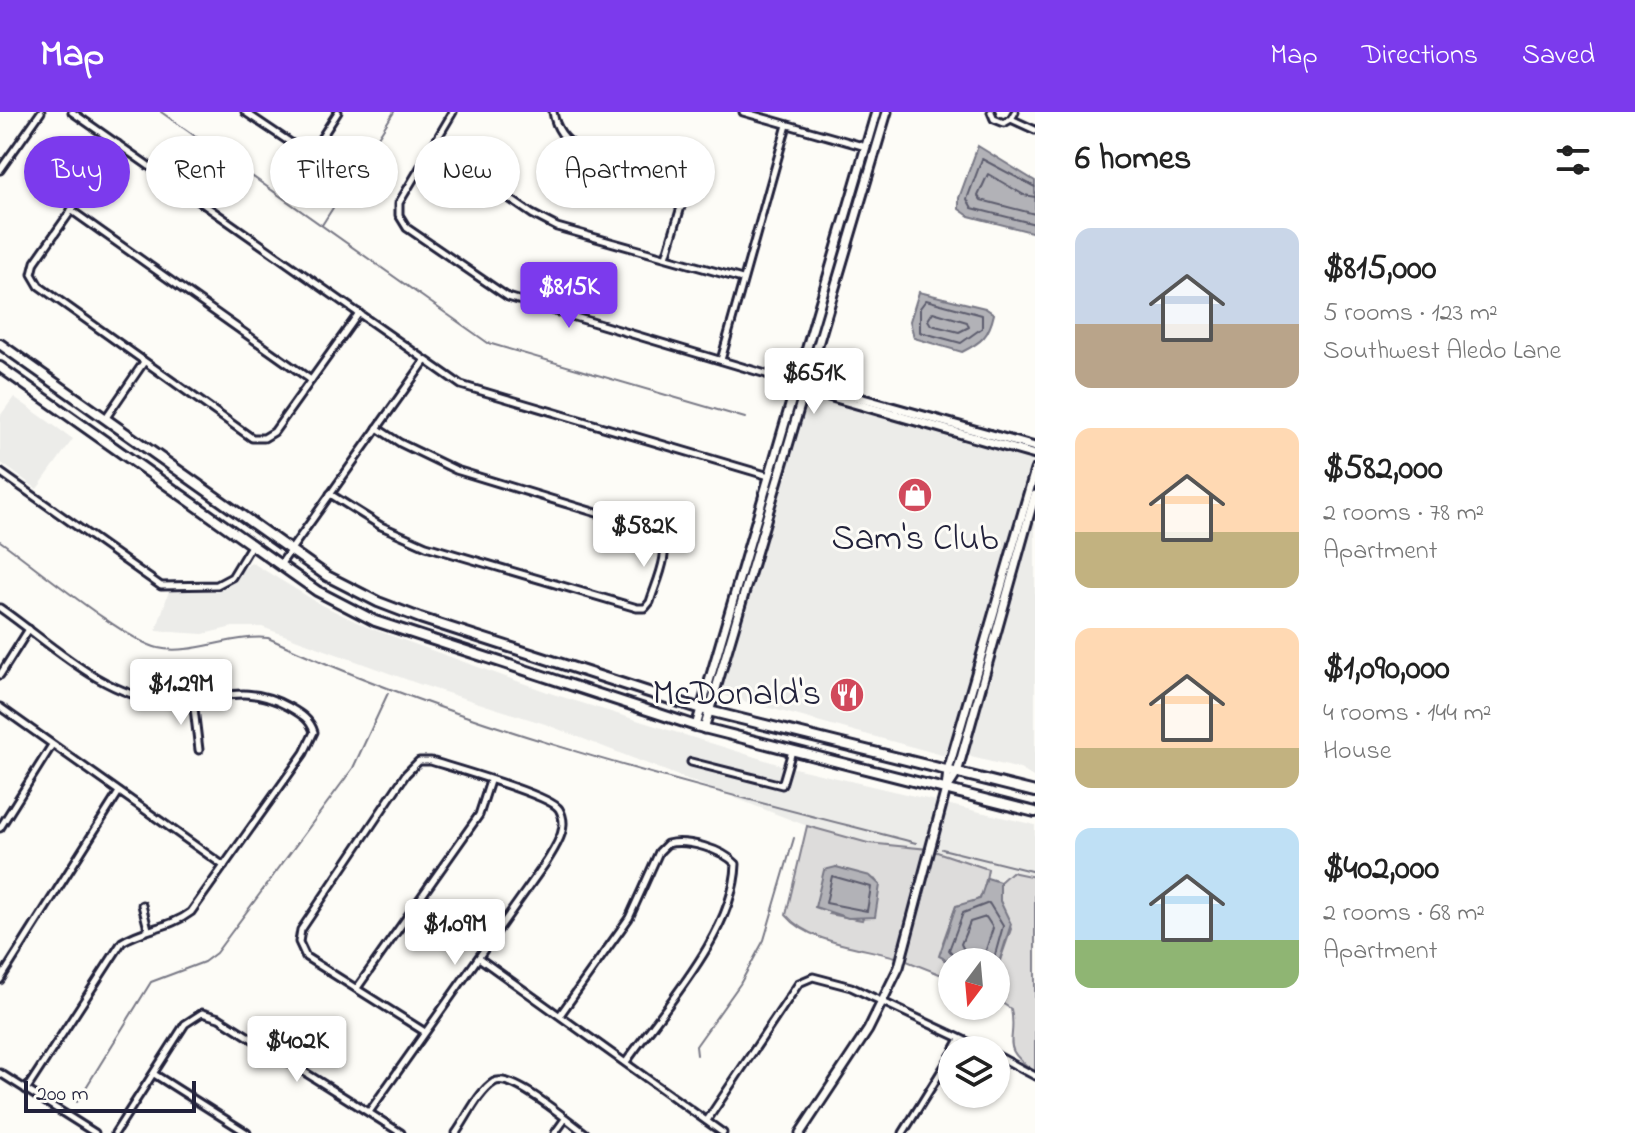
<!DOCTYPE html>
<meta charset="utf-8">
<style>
body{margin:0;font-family:"Indie Flower",sans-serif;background:#f6f6f6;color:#222;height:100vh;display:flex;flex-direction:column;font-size:30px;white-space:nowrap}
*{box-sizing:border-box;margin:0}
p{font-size:26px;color:#767676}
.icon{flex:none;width:44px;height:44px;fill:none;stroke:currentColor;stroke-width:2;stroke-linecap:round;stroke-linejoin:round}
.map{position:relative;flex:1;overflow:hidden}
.details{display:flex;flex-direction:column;background:#fff;width:600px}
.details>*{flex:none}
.banner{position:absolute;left:24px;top:24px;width:760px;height:72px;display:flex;gap:16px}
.needle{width:52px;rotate:196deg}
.controls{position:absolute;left:938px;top:836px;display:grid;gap:16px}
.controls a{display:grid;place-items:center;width:72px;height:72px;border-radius:50%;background:#fff;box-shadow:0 2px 6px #0004;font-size:40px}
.scale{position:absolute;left:24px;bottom:20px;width:172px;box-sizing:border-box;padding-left:8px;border:4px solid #22223b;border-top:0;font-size:22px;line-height:28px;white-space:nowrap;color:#22223b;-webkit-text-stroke:6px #fdfcf7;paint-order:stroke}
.price{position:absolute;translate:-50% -68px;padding:0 18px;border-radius:8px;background:#fff;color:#222;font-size:26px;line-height:52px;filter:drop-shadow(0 2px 4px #0008)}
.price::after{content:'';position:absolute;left:50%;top:48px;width:24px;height:18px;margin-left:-12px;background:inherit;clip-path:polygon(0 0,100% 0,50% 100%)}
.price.active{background:#7c3aed;color:#fff}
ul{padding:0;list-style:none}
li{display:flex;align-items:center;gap:24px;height:200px;padding:0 40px}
li span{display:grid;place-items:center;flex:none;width:224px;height:160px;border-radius:16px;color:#555}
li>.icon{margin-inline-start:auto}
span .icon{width:96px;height:96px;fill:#fffc;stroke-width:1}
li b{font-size:34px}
h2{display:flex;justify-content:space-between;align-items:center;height:96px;padding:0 40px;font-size:34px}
.chip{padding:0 28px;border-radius:36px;background:#fff;box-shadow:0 2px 6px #0004;font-size:28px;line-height:72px}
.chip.active{background:#7c3aed;color:#fff}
header{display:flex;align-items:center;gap:48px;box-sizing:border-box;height:112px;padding:0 40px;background:#7c3aed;color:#fff}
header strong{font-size:38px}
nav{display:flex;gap:44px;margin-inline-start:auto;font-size:28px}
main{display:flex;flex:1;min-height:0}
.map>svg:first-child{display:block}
</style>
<header>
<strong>Map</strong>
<nav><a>Map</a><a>Directions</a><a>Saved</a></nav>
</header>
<main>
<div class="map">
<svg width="1035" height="1021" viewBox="0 0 1035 1021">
<rect width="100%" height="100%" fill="#fdfcf7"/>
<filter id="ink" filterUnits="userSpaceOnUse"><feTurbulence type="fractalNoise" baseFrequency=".0125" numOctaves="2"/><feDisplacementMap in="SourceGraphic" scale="16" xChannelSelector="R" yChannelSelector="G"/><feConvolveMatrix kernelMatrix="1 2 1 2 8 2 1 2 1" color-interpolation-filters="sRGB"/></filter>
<g filter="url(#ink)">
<g fill="#ecece9">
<polygon points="798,277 802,280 735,509 730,507"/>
<polygon points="807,282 1035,346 949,642 942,643 718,582"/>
<polygon points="14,285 73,327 37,377 0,350 0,304"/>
<polygon points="1035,394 1035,666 1020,657 971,645 966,639"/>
<polygon points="251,450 320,492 367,515 553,582 784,654 780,669 690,646 688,653 781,676 790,655 940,690 928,737 868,731 807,714 545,612 419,572 262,515 233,515 203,522 156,519 169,479 218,476 233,468"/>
<polygon points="946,692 1035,713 1035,765 1012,760 995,770 987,766 988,757 982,753 934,739"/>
</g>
<g fill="#dddcdb" stroke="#807f8b" stroke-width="2" fill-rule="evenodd">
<path d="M 807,714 L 868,731 L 928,737 L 899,846 C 864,835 810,832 786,803 ZM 836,755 L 876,768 L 862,808 L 829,802 Z"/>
<polygon points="934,739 988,757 983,783 973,791 956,794 943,830 944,848 952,851 952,867 904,848"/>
<path d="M 1011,760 L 1035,765 L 1035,960 C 997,933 1018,931 1011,897 L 996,887 L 996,860 L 1011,817 L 1000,789 L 1000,770 Z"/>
</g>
<g fill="#b2b2b7" stroke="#787885" stroke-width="2">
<polygon points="978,34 1035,69 1035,121 969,104 959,97 959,86"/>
<path d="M 919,180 L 985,196 L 994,202 C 989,224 982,230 962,240 L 914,226 L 910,209 Z"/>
<polygon points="836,755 870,764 880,773 875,805 848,806 815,795 824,758"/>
<polygon points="987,766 1000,770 1000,789 1011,812 996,860 996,850 952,851 939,844 956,794 980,787"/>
</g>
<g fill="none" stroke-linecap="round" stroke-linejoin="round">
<g stroke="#5c5c6d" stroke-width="2">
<polyline points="1035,75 982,47 967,87 972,96 1035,112"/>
<polyline points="1035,85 1024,83 988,62 978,84 981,88 1035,102"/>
<polygon points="926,188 982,203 982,216 961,231 920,220 920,196"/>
<polygon points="933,200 967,210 969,215 959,220 931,213 928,208"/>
<polygon points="832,764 871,775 867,799 826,791"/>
<polyline points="960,850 949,838 963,801 989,791 1003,814 993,850"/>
<polyline points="970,850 961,832 970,810 986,805 993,816 982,850"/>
</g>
<g stroke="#787885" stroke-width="2">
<polyline points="161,0 488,231 745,306"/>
<polyline points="322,113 394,0"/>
<path d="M 0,429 C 33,452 124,528 158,536 C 190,544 233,522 268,526 C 474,621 697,674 916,731"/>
<polyline points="942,737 1035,760"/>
<polyline points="697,943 696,934 740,872 764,828 794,726"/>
<polyline points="77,990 151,870 204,850 216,841 353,656 388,581"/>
</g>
<g stroke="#22223b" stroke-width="11">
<g id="street">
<polyline points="72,0 461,273 769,364"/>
<polyline points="245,0 300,37 318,31 338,0"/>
<polyline points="453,0 399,91 399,103 407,116 508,185 796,271"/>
<path d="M 553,0 C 563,60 645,40 681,73 L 683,88 L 666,145"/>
<polyline points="743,0 866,35"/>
<polyline points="991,0 994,7 1004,11 1011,7 1015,0"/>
<polyline points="1011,7 1035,18"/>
<polyline points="118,32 35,150 32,162 39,174 252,326 264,326 274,320 359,201"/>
<polyline points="434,35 532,102 557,115 742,167"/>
<polyline points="0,58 41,0"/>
<polyline points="71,98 311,268"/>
<polyline points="721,248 787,13"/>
<polyline points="105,307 144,250"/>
<polyline points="0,360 161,474 217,473 232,465 252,432"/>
<path d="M 330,382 L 381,414 L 426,434 L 637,496 L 645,496 L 650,490 C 656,470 673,438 659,420 L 456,358 L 400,331 L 377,316"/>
<polyline points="280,453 425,249"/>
<path d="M 0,496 C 49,530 102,584 164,589 C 214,592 241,568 289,595 C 301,602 310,607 314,620 L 304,641 L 191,800 C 170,816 144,816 122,830 L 26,978"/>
<polyline points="0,563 29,517"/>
<polyline points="193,588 199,638"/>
<polyline points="0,595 224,754"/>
<polyline points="691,650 782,673 792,639"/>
<polyline points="0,716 52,633"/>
<polyline points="142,793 148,817"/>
<polyline points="479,846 723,1021"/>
<polyline points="0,868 119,680"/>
<polyline points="357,876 479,703 490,669"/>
<path d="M 560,903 L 629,806 L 659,740 L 667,732 C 687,727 722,737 736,752 C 734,820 664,896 626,950"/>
<polyline points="954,938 960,927"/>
<polyline points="996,943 1035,964"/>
<polyline points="0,961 95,1021"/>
<polyline points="154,962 247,1021"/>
<path d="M 369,1000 L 547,749 C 556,734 570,715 559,697 C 550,683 453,656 431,649 L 419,649 L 406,662 L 301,818 L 299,830 L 306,845 L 425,920"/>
<polyline points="708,1007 799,871 813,865 851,875 985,938"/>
<polyline points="115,1021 185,912 202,901 219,906 401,1021"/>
<path d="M 456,1021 C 466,1007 479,979 494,970 C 512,960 568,1009 585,1021"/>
<polyline points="555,1021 565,1007"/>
<polyline points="903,1021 952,942"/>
</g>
</g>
<g stroke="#22223b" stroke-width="13">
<g id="secondary">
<polyline points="806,271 1035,335"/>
<polyline points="804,277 1035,343"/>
<polyline points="696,614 876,0"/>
<polyline points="704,617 887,0"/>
<polyline points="948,675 957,661 1035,383"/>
<polyline points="800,1021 868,918 899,855 946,677 948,658 1035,358"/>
</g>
</g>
<g stroke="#22223b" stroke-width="14">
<g id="primary">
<polyline points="0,232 327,464 378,490 420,506 701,597 1035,680"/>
<polyline points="0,255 317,479 375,509 696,614 1035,700"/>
</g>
</g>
<use href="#street" stroke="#fdfcf7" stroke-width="5"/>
<use href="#secondary" stroke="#fdfcf7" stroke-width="7"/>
<use href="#primary" stroke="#fdfcf7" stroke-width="8"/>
</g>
</g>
<defs>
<g id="shop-disc" transform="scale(1.8)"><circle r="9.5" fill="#d1495b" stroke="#fdfcf7"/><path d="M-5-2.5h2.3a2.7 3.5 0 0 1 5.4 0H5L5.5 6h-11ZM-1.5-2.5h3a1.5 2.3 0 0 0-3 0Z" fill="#fff"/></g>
<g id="restaurant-disc" transform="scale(1.8)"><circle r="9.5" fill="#d1495b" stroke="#fdfcf7"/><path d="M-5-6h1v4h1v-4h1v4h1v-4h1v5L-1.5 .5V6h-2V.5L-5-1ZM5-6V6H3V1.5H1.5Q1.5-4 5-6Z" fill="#fff"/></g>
</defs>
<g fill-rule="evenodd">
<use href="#shop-disc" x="915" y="383"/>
<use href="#restaurant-disc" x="847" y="583"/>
</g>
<g text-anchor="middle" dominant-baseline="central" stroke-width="6" stroke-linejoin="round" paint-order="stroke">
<g font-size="36" fill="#22223b" stroke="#fdfcf7">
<text x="915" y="428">Sam's Club</text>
<text x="821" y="583" text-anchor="end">McDonald's</text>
</g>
</g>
</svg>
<div class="controls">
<a><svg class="needle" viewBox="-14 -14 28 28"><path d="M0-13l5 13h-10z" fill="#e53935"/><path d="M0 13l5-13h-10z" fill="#767676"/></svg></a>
<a><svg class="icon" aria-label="layers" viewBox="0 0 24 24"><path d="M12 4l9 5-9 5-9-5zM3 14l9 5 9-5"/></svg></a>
</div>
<div class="scale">200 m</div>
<b class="price active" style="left:569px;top:218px">$815K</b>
<b class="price" style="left:814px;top:304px">$651K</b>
<b class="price" style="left:644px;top:457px">$582K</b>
<b class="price" style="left:181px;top:615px">$1.29M</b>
<b class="price" style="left:455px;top:855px">$1.09M</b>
<b class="price" style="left:297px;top:972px">$402K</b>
<div class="banner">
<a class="chip active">Buy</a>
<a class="chip">Rent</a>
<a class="chip">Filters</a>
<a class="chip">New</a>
<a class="chip">Apartment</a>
</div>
</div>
<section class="details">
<h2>6 homes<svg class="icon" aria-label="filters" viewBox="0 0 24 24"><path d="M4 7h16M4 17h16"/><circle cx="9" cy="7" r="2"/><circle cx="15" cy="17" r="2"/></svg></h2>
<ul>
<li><span style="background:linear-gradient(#c9d6e8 60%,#b9a48a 0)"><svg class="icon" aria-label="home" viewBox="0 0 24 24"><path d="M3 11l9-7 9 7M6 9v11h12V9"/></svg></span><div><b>$815,000</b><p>5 rooms · 123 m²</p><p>Southwest Aledo Lane</p></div></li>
<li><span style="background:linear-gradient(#ffd9b3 65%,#c2b280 0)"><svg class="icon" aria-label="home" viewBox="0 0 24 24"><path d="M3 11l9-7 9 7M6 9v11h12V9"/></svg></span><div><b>$582,000</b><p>2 rooms · 78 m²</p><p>Apartment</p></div></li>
<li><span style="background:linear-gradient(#ffd9b3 75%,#c2b280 0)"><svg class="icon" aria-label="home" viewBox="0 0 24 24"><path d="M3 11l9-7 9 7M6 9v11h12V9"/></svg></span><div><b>$1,090,000</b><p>4 rooms · 144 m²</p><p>House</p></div></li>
<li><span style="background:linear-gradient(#bfe0f5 70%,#8fb573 0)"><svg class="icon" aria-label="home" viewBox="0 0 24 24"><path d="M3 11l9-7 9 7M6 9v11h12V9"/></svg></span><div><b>$402,000</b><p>2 rooms · 68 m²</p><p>Apartment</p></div></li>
</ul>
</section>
</main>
